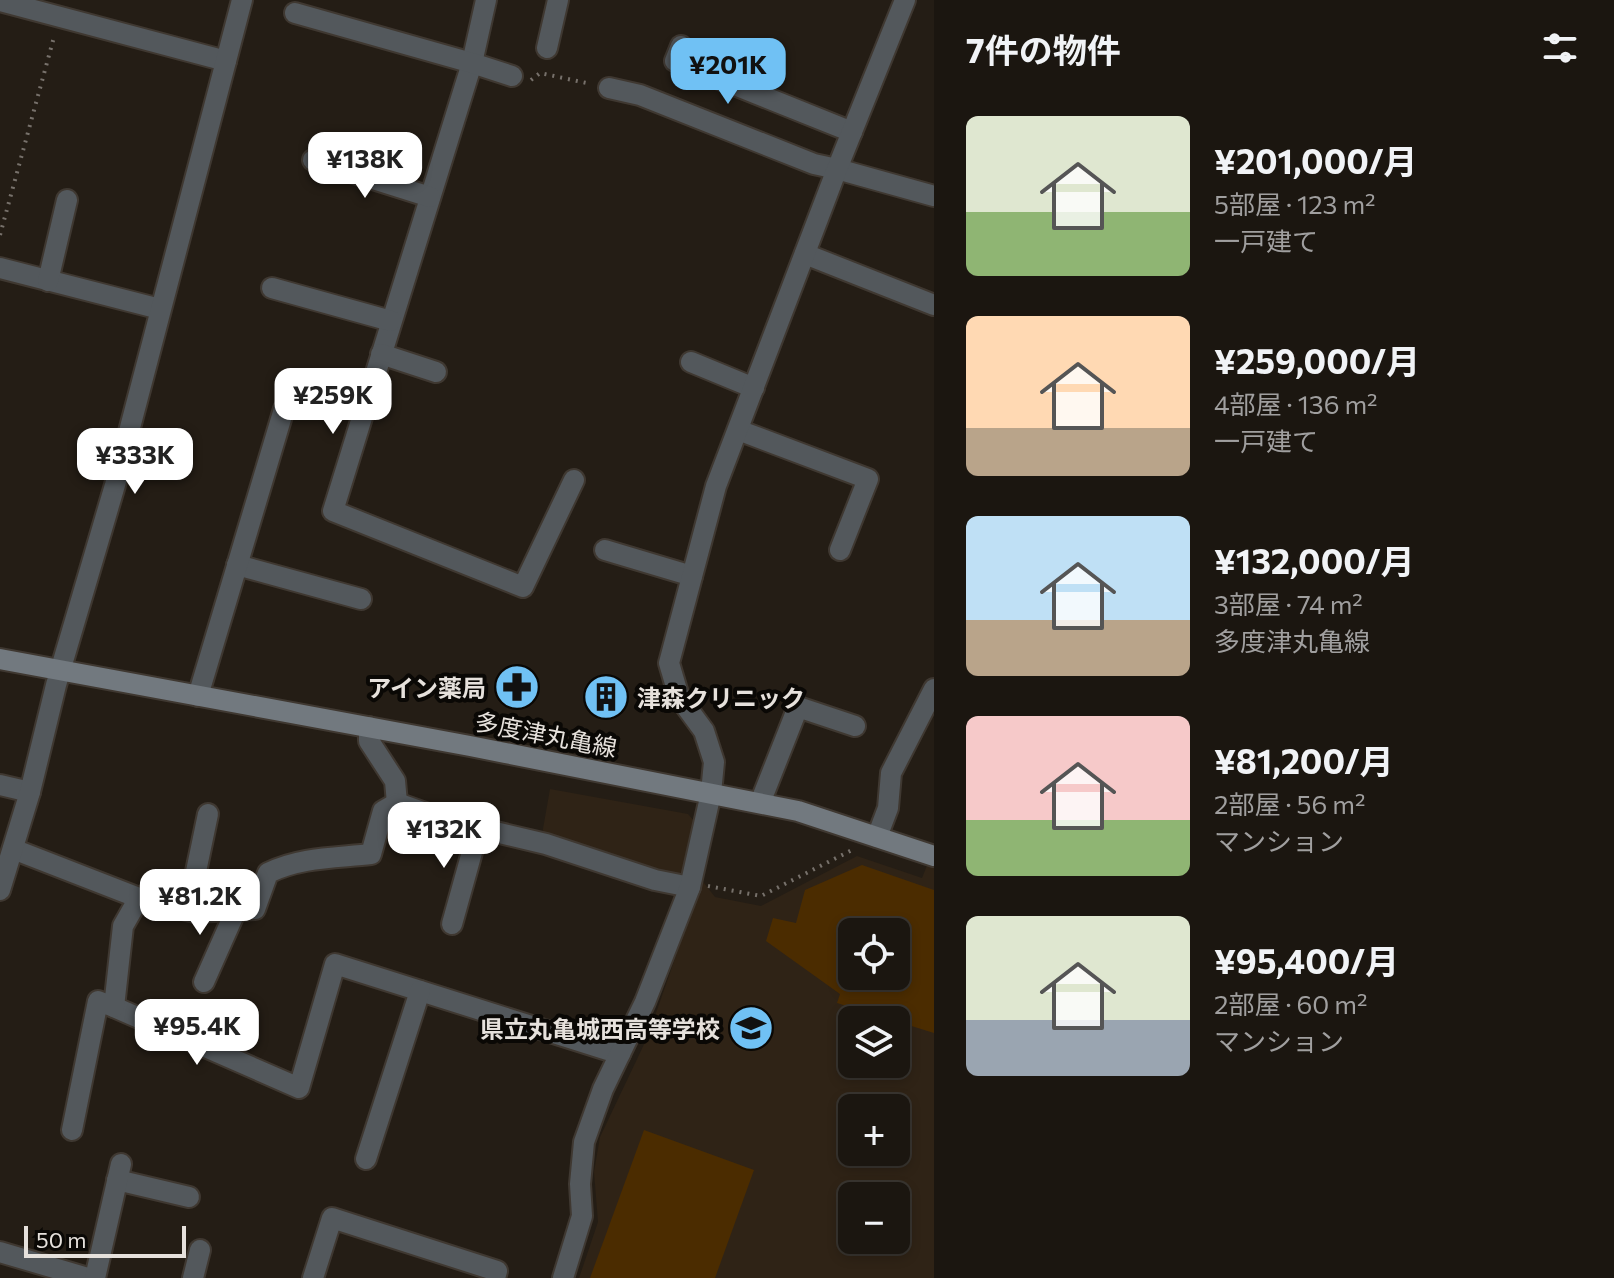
<!DOCTYPE html>
<html lang="ja">
<meta charset="utf-8">
<style>
body{margin:0;font-family:Commissioner,"Noto Sans JP",sans-serif;background:#241f19;color:#f1f3f6;height:100vh;display:flex;flex-direction:column;font-size:30px;white-space:nowrap}
*{box-sizing:border-box;margin:0}
p{font-size:26px;color:#a09f9f}
.icon{flex:none;width:44px;height:44px;fill:none;stroke:currentColor;stroke-width:2;stroke-linecap:round;stroke-linejoin:round}
.map{position:relative;flex:1;overflow:hidden}
.panel{display:flex;flex-direction:column;background:#1b1610;width:680px}
.panel>*{flex:none}
.fabs{position:absolute;left:838px;top:918px;display:grid;gap:16px}
.fabs a{display:grid;place-items:center;width:72px;height:72px;border-radius:12px;background:#1b1610;box-shadow:0 4px 12px #0003,0 0 0 2px #393530;font-size:40px}
.scale{position:absolute;left:24px;bottom:20px;width:162px;box-sizing:border-box;padding-left:8px;border:4px solid #e6e1dc;border-top:0;font-size:22px;line-height:28px;white-space:nowrap;color:#e6e1dc;-webkit-text-stroke:6px #0a0805;paint-order:stroke}
.price{position:absolute;translate:-50% -68px;padding:0 18px;border-radius:16px;background:#fff;color:#222;font-size:26px;line-height:52px;filter:drop-shadow(0 2px 4px #0008)}
.price::after{content:'';position:absolute;left:50%;top:48px;width:24px;height:18px;margin-left:-12px;background:inherit;clip-path:polygon(0 0,100% 0,50% 100%)}
.price.active{background:#70c1f4;color:#111}
ul{padding:0;list-style:none}
li{display:flex;align-items:center;gap:24px;height:200px;padding:0 32px}
li span{display:grid;place-items:center;flex:none;width:224px;height:160px;border-radius:12px;color:#555}
li>.icon{margin-inline-start:auto}
span .icon{width:96px;height:96px;fill:#fffc;stroke-width:1}
li b{font-size:34px}
h2{display:flex;justify-content:space-between;align-items:center;height:96px;padding:0 32px;font-size:34px}
main{display:flex;flex:1;min-height:0}
.map>svg:first-child{display:block}
</style>
<main>
<div class="map">
<svg width="934" height="1278" viewBox="0 0 934 1278">
<rect width="100%" height="100%" fill="#241d15"/>
<path fill="#2f2316" fill-rule="evenodd" d="M 550,789 L 688,814 L 695,822 L 700,878 L 715,897 L 761,906 L 857,856 L 922,878 L 934,848 L 934,1278 L 579,1278 L 598,1222 L 594,1172 L 600,1137 L 648,1036 L 697,895 L 541,840 ZM 852,932 L 896,932 L 896,976 L 852,976 ZM 852,1020 L 896,1020 L 896,1064 L 852,1064 ZM 852,1108 L 896,1108 L 896,1152 L 852,1152 ZM 852,1196 L 896,1196 L 896,1240 L 852,1240 Z"/>
<g fill="#4b2c00" fill-rule="evenodd">
<path d="M 862,865 L 934,890 L 934,1033 L 837,1003 L 840,994 L 766,941 L 773,918 L 796,923 L 805,890 ZM 896,932 L 896,976 L 852,976 L 852,932 Z"/>
<polygon points="644,1130 754,1170 715,1278 590,1278"/>
</g>
<g fill="none" stroke-linecap="round" stroke-linejoin="round">
<g stroke="#3f3831" stroke-width="24">
<g id="street">
<polyline points="486,0 472,63 333,511 523,587 574,480"/>
<polyline points="0,1 226,61"/>
<polyline points="295,13 472,63 512,76"/>
<polyline points="681,46 675,61 852,132"/>
<polyline points="547,48 558,0"/>
<polyline points="609,88 640,95 814,164 837,169 934,196"/>
<polyline points="313,160 430,197"/>
<polyline points="805,254 934,305"/>
<polyline points="0,268 160,309"/>
<polyline points="48,281 67,200"/>
<polyline points="272,288 391,321"/>
<polyline points="381,354 436,372"/>
<polyline points="691,362 754,388"/>
<polyline points="738,430 868,479 840,550"/>
<polyline points="605,550 692,576"/>
<polyline points="237,565 361,599"/>
<polyline points="198,696 284,409"/>
<polyline points="369,727 369,741 395,781 397,803"/>
<polyline points="0,785 30,792"/>
<polyline points="760,803 798,707 855,726"/>
<polyline points="877,837 888,808 891,773 934,689"/>
<path d="M 13,849 L 139,898 L 195,912 L 255,909 L 268,873 C 300,857 336,858 371,854 L 383,811 L 397,803 L 445,820 L 546,844 L 655,880 L 690,887"/>
<polyline points="0,890 30,792 56,685 115,485 242,0"/>
<polyline points="188,910 208,814"/>
<polyline points="452,924 479,827"/>
<polyline points="204,982 236,910"/>
<polyline points="114,1007 299,1088 335,964 620,1054"/>
<polyline points="72,1130 98,1001 114,1007 123,926 139,898"/>
<polyline points="366,1159 420,991"/>
<polyline points="117,1180 189,1197"/>
<polyline points="0,1252 88,1278"/>
<polyline points="95,1278 121,1164"/>
<polyline points="193,1278 200,1250"/>
<polyline points="313,1278 332,1218 497,1271 495,1278"/>
<polyline points="563,1278 582,1216 580,1184 584,1142 603,1089 645,1002 690,887 711,793 714,762 704,731 679,697 669,663 716,486 837,169 905,0"/>
</g>
</g>
<g stroke="#3f3831" stroke-width="24">
<polyline id="secondary" points="0,659 470,746 798,811 934,856"/>
</g>
<g stroke="#77716b" stroke-width="4" stroke-dasharray="2 6" stroke-linecap="butt">
<polyline points="531,80 540,73 591,84"/>
<polyline points="0,235 54,37"/>
<polyline points="708,886 761,896 852,850"/>
</g>
<use href="#street" stroke="#53585c" stroke-width="20"/>
<use href="#secondary" stroke="#72797f" stroke-width="20"/>
</g>
<defs>
<g id="pharmacy-disc" transform="scale(2.3)"><circle r="9.5" fill="#70c1f4" stroke="#0a0805"/><path d="M-2-6h4v4h4v4h-4v4h-4v-4h-4v-4h4Z" fill="#111"/></g>
<g id="building-disc" transform="scale(2.3)"><circle r="9.5" fill="#70c1f4" stroke="#0a0805"/><path d="M-4-6H4V6H1V3H-1V6H-4ZM-2.5-4.3h1.7v1.8h-1.7ZM.8-4.3h1.7v1.8H.8ZM-2.5-1h1.7V.8h-1.7ZM.8-1h1.7V.8H.8Z" fill="#111"/></g>
<g id="school-disc" transform="scale(2.3)"><circle r="9.5" fill="#70c1f4" stroke="#0a0805"/><path d="M0-5L7-2L0 1L-7-2ZM-4 1L0 2.5L4 1V4Q0 6-4 4Z" fill="#111"/></g>
</defs>
<g fill-rule="evenodd">
<use href="#pharmacy-disc" x="517" y="687"/>
<use href="#building-disc" x="606" y="697"/>
<use href="#school-disc" x="751" y="1028"/>
</g>
<g text-anchor="middle" dominant-baseline="central" stroke-width="8" stroke-linejoin="round" paint-order="stroke">
<g font-size="24" font-weight="bold" fill="#e6e1dc" stroke="#0a0805" text-anchor="end">
<text x="486" y="687">アイン薬局</text>
<text x="637" y="697" text-anchor="start">津森クリニック</text>
<text x="720" y="1028">県立丸亀城西高等学校</text>
</g>
<g font-size="24" fill="#e6e1dc" stroke="#0a0805">
<text transform="translate(546 734) rotate(11)">多度津丸亀線</text>
</g>
</g>
</svg>
<div class="fabs">
<a><svg class="icon" aria-label="locate" viewBox="0 0 24 24"><circle cx="12" cy="12" r="6"/><path d="M12 2v4M12 18v4M2 12h4M18 12h4"/></svg></a>
<a><svg class="icon" aria-label="layers" viewBox="0 0 24 24"><path d="M12 4l9 5-9 5-9-5zM3 14l9 5 9-5"/></svg></a>
<a>+</a>
<a>−</a>
</div>
<div class="scale">50 m</div>
<b class="price active" style="left:728px;top:106px">¥201K</b>
<b class="price" style="left:365px;top:200px">¥138K</b>
<b class="price" style="left:333px;top:436px">¥259K</b>
<b class="price" style="left:135px;top:496px">¥333K</b>
<b class="price" style="left:444px;top:870px">¥132K</b>
<b class="price" style="left:200px;top:937px">¥81.2K</b>
<b class="price" style="left:197px;top:1067px">¥95.4K</b>
</div>
<section class="panel">
<h2>7件の物件<svg class="icon" aria-label="filters" viewBox="0 0 24 24"><path d="M4 7h16M4 17h16"/><circle cx="9" cy="7" r="2"/><circle cx="15" cy="17" r="2"/></svg></h2>
<ul>
<li><span style="background:linear-gradient(#dfe7d0 60%,#8fb573 0)"><svg class="icon" aria-label="home" viewBox="0 0 24 24"><path d="M3 11l9-7 9 7M6 9v11h12V9"/></svg></span><div><b>¥201,000/月</b><p>5部屋 · 123 m²</p><p>一戸建て</p></div></li>
<li><span style="background:linear-gradient(#ffd9b3 70%,#b9a48a 0)"><svg class="icon" aria-label="home" viewBox="0 0 24 24"><path d="M3 11l9-7 9 7M6 9v11h12V9"/></svg></span><div><b>¥259,000/月</b><p>4部屋 · 136 m²</p><p>一戸建て</p></div></li>
<li><span style="background:linear-gradient(#bfe0f5 65%,#b9a48a 0)"><svg class="icon" aria-label="home" viewBox="0 0 24 24"><path d="M3 11l9-7 9 7M6 9v11h12V9"/></svg></span><div><b>¥132,000/月</b><p>3部屋 · 74 m²</p><p>多度津丸亀線</p></div></li>
<li><span style="background:linear-gradient(#f6c9c9 65%,#8fb573 0)"><svg class="icon" aria-label="home" viewBox="0 0 24 24"><path d="M3 11l9-7 9 7M6 9v11h12V9"/></svg></span><div><b>¥81,200/月</b><p>2部屋 · 56 m²</p><p>マンション</p></div></li>
<li><span style="background:linear-gradient(#dfe7d0 65%,#9aa5b1 0)"><svg class="icon" aria-label="home" viewBox="0 0 24 24"><path d="M3 11l9-7 9 7M6 9v11h12V9"/></svg></span><div><b>¥95,400/月</b><p>2部屋 · 60 m²</p><p>マンション</p></div></li>
</ul>
</section>
</main>
